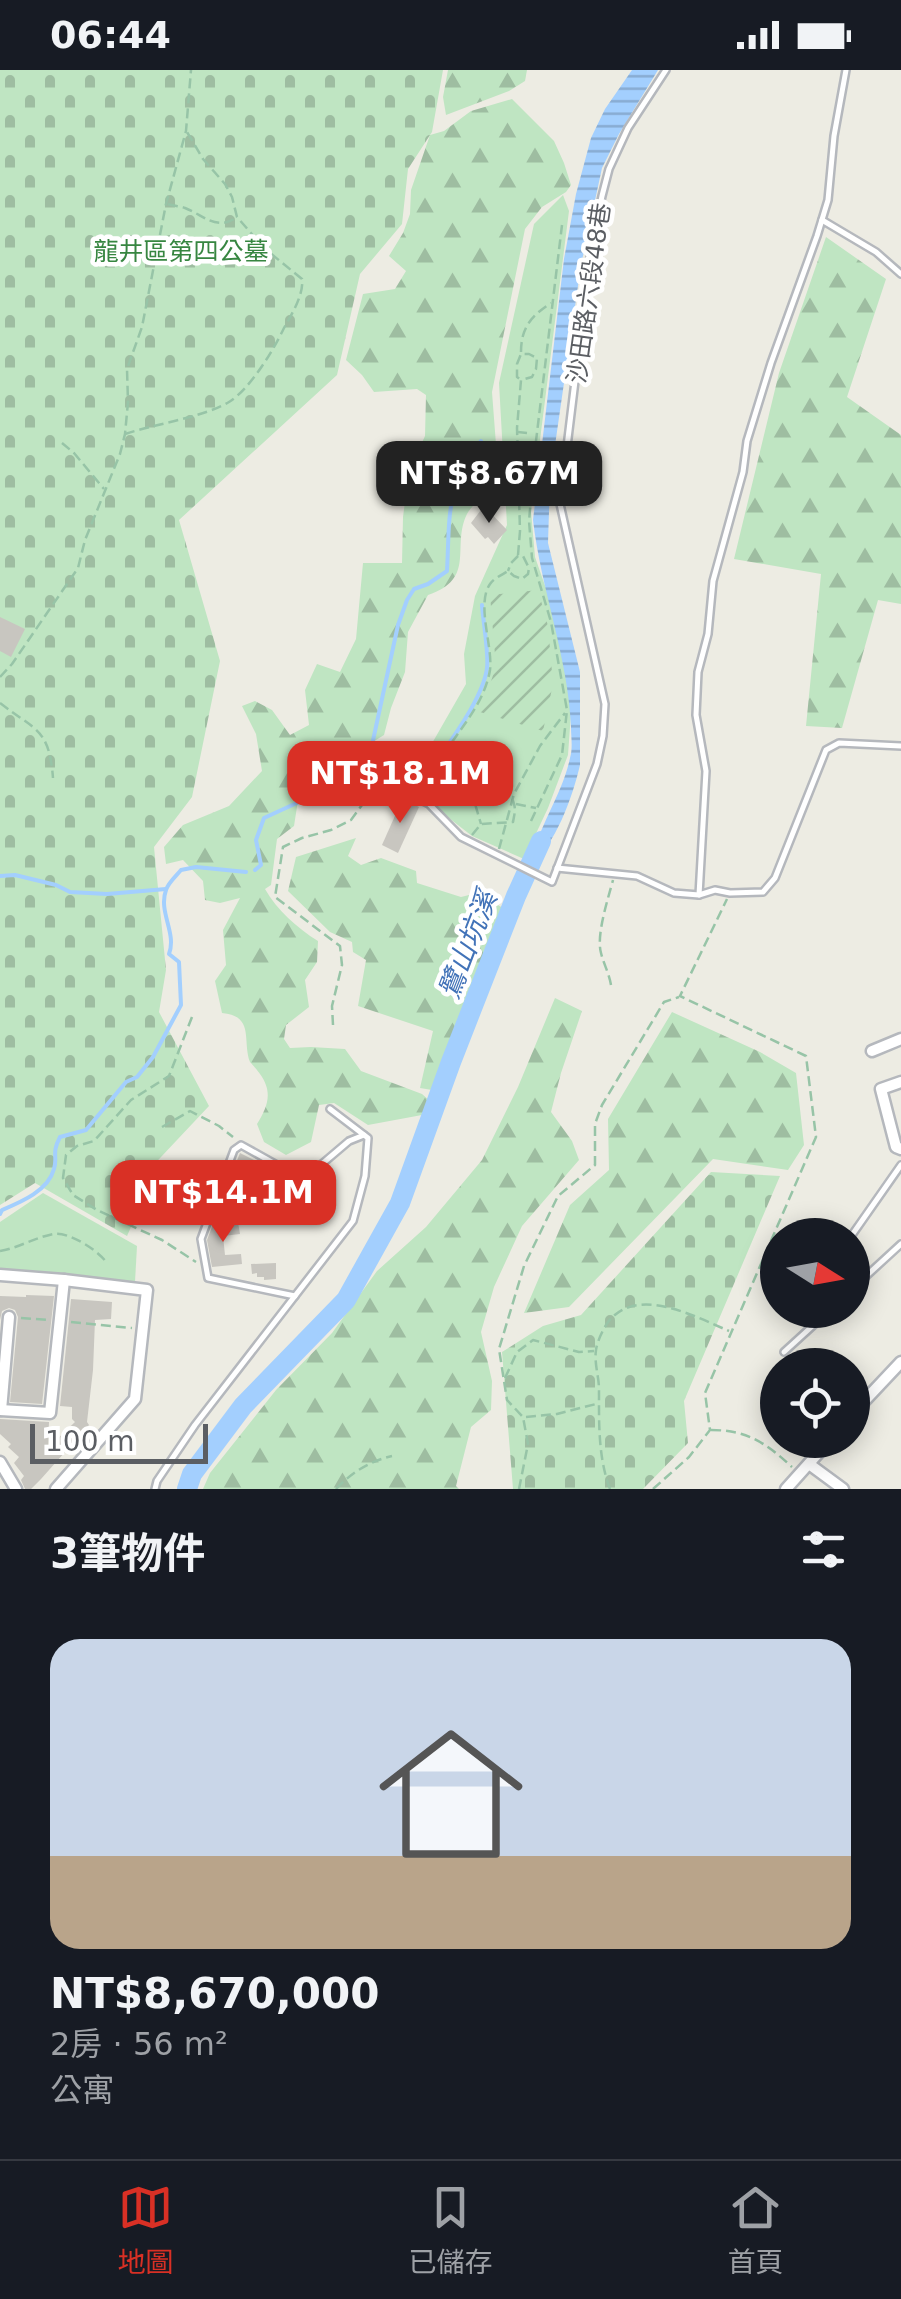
<!DOCTYPE html>
<html lang="zh-TW">
<meta charset="utf-8">
<style>
body{margin:0;font-family:"DejaVu Sans","Noto Sans TC",sans-serif;background:#20242c;color:#f1f3f6;height:100vh;display:flex;flex-direction:column;font-size:38px;white-space:nowrap}
*{box-sizing:border-box;margin:0}
p{font-size:32px;color:#9ea1a6}
.icon{flex:none;width:55px;height:55px;fill:none;stroke:currentColor;stroke-width:2;stroke-linecap:round;stroke-linejoin:round}
.map{position:relative;height:1419px;overflow:hidden}
.panel{display:flex;flex-direction:column;background:#171b24;flex:1}
.panel>*{flex:none}
.needle{width:65px;rotate:101deg}
.tools{position:absolute;left:760px;top:1148px;display:grid;gap:20px}
.tools a{display:grid;place-items:center;width:110px;height:110px;border-radius:50%;background:#171b24;box-shadow:0 5px 25px #0003;font-size:50px}
.scale{position:absolute;left:30px;bottom:25px;width:178px;box-sizing:border-box;padding-left:10px;border:5px solid #5b5e63;border-top:0;font-size:28px;line-height:35px;white-space:nowrap;color:#5b5e63;-webkit-text-stroke:8px #fff;paint-order:stroke}
.price{position:absolute;translate:-50% -85px;padding:0 22px;border-radius:20px;background:#d93025;color:#fff;font-size:32px;line-height:65px;filter:drop-shadow(0 2px 5px #0008)}
.price::after{content:'';position:absolute;left:50%;top:60px;width:30px;height:22px;margin-left:-15px;background:inherit;clip-path:polygon(0 0,100% 0,50% 100%)}
.price.active{background:#222;color:#fff}
ul{padding:0;list-style:none}
li{display:grid;align-content:center;gap:20px;height:530px;padding:0 50px}
li+li{border-top:2px solid #363941}
li span{display:grid;place-items:center;height:310px;border-radius:30px;color:#555}
li>.icon{margin-inline-start:auto}
span .icon{width:180px;height:180px;fill:#fffc;stroke-width:1}
li b{font-size:42px}
h2{display:flex;justify-content:space-between;align-items:center;height:120px;padding:0 50px;font-size:42px}
.status{display:flex;justify-content:space-between;align-items:center;height:70px;padding:0 50px;background:#171b24;direction:ltr}
.status svg{height:28px;fill:currentColor}
.tab-bar{display:flex;justify-content:space-around;align-items:center;height:140px;border-top:2px solid #363941;background:#171b24;font-size:28px;color:#9ea1a6}
.tab-bar a{display:grid;justify-items:center;gap:5px}
.tab-bar .active{color:#d93025}
.map>svg:first-child{display:block}
</style>
<div class="status"><b>06:44</b><svg viewBox="0 0 49 12"><path d="M0 12V9h3v3zM5 12V6h3v6zM10 12V3h3v9zM15 12V0h3v12zM26 1h20v11H26zM47 4h2v5h-2z"/></svg></div>
<div class="map">
<svg width="901" height="1419" viewBox="0 0 901 1419">
<defs>
<pattern id="forest-firs" width="22" height="20" patternUnits="userSpaceOnUse" patternTransform="scale(2.5)"><rect width="22" height="20" fill="#bfe5c2"/><path d="M5 1l3.5 6h-7zM16 11l3.5 6h-7z" fill="#9ebda1"/></pattern>
<pattern id="cemetery-stones" width="16" height="16" patternUnits="userSpaceOnUse" patternTransform="scale(2.5)"><rect width="16" height="16" fill="#bfe5c2"/><path d="M2 7V4a2 2 0 0 1 4 0v3zM10 15v-3a2 2 0 0 1 4 0v3z" fill="#9ebda1"/></pattern>
<pattern id="garden-furrows" width="10" height="10" patternUnits="userSpaceOnUse" patternTransform="scale(2.5)"><rect width="10" height="10" fill="#bfe5c2"/><path d="M-1 1l2-2M0 10L10 0M9 11l2-2" fill="none" stroke="#9ebda1"/></pattern>
<pattern id="water-rules" width="6" height="5" patternUnits="userSpaceOnUse" patternTransform="scale(2.5)"><rect width="6" height="5" fill="#a3cffe"/><path d="M0 2.5h6" fill="none" stroke="#88abd1"/></pattern>
</defs>
<rect width="100%" height="100%" fill="#edece3"/>
<g fill="url(#forest-firs)">
<polygon points="448,0 527,0 525,11 509,21 446,45 443,27"/>
<path d="M 512,29 L 554,71 L 564,93 L 571,115 L 566,122 L 542,137 L 525,159 L 492,322 L 500,427 L 491,432 L 477,431 C 473,436 469,440 467,444 C 451,476 477,509 428,525 L 408,562 L 405,602 L 391,638 L 384,665 L 360,680 L 352,695 L 330,709 L 308,716 L 299,724 L 294,756 L 277,769 L 271,815 L 265,819 C 277,840 297,858 318,871 L 317,892 L 305,910 L 309,937 L 286,955 L 284,969 L 290,978 L 311,977 L 345,979 L 361,1001 L 422,1024 L 430,1031 L 422,1045 L 368,1055 L 334,1033 L 319,1035 L 311,1072 L 286,1085 L 264,1072 L 257,1054 C 268,1036 273,1022 260,1004 C 259,1002 251,993 250,992 C 242,971 255,946 222,943 L 215,911 L 226,895 L 223,860 L 240,828 L 220,833 L 205,830 L 203,811 L 183,790 L 166,794 L 164,777 L 183,755 L 229,736 L 262,701 L 256,664 L 242,636 L 255,631 L 272,640 L 290,665 L 309,655 L 305,620 L 317,594 L 340,602 L 356,569 L 363,493 L 402,493 L 403,447 L 409,401 L 425,366 L 426,325 L 417,319 L 374,322 L 362,305 L 346,290 L 363,224 L 395,219 L 406,201 L 389,186 L 403,163 L 410,144 L 411,120 L 430,65 L 444,61 L 471,41 Z"/>
<polygon points="826,167 886,209 847,327 901,365 901,534 878,530 842,658 806,656 821,504 734,489 779,303"/>
<polygon points="356,768 348,786 361,795 381,788 416,801 417,813 461,827 477,823 503,838 432,1020 420,1018 433,961 358,936 366,890 353,882 352,872 330,862 288,821 296,787"/>
<polygon points="555,928 582,941 561,1003 551,1042 572,1071 579,1090 522,1156 494,1217 481,1262 492,1311 491,1340 471,1357 456,1416 459,1419 203,1419 210,1403 276,1320 332,1263 377,1201 426,1157 482,1090 518,1017"/>
<polygon points="672,942 760,982 796,1003 804,1075 788,1100 713,1089 569,1237 524,1243 570,1135 609,1100 608,1049"/>
</g>
<g fill="url(#cemetery-stones)">
<polygon points="0,0 443,0 432,62 408,99 402,154 360,204 337,305 179,450 220,591 192,727 154,777 166,900 159,942 209,1036 145,1104 138,1141 127,1166 35,1113 0,1135"/>
<polygon points="711,1102 780,1106 684,1331 688,1373 643,1419 513,1419 502,1282 543,1256 581,1245"/>
</g>
<g fill="#bfe5c2">
<polygon points="563,125 569,141 531,441 535,487 557,550 573,615 568,685 548,738 524,789 472,766 417,723 415,703 466,614 464,584 475,526 507,455 499,313 534,154"/>
<polygon points="43,1123 137,1176 135,1212 0,1201 0,1152"/>
</g>
<polygon fill="url(#garden-furrows)" points="538,520 548,556 553,614 543,661 480,642 496,597 490,525"/>
<path fill="url(#water-rules)" d="M 632,0 L 658,0 L 619,64 L 602,98 L 581,195 L 550,410 L 548,473 L 580,602 L 580,695 C 572,729 556,773 530,796 C 538,756 562,726 570,688 C 573,678 571,667 571,657 C 568,586 541,520 533,450 L 564,189 L 576,124 L 591,68 L 605,39 Z"/>
<g fill="none" stroke-linecap="round" stroke-linejoin="round">
<g stroke="#a3cffe" stroke-width="4">
<path d="M 404,707 L 413,710 L 425,709 C 443,680 483,631 487,598 C 489,584 483,551 482,535"/>
<path d="M 255,800 L 261,795 L 256,770 L 264,748 L 349,709 L 372,675 L 398,555 L 407,530 L 414,519 L 428,514 L 447,501 C 450,444 445,419 481,371"/>
<polyline points="0,806 15,805 56,815 70,822 107,824 166,819"/>
<path d="M 0,1144 L 2,1140 C 21,1132 48,1121 54,1099 C 58,1086 51,1084 60,1067 L 86,1060 L 126,1012 L 137,1007 L 153,987 L 181,935 L 179,892 L 169,884 C 177,863 158,842 166,820 C 168,813 176,806 181,800 L 196,797 L 246,802"/>
</g>
<polyline stroke="#a3cffe" stroke-width="20" points="187,1419 192,1404 243,1336 346,1230 400,1133 451,992 516,826 541,771"/>
</g>
<g fill="#c8c6c0">
<polygon points="484,436 507,460 494,474 488,467 485,469 471,453"/>
<polygon points="0,547 25,559 11,587 0,581"/>
<polygon points="402,730 406,730 419,737 398,783 382,775"/>
<polygon points="240,1083 264,1095 259,1106 257,1104 250,1122 228,1113"/>
<polygon points="238,1152 240,1164 223,1166 225,1185 241,1184 242,1194 212,1197 207,1170 213,1154"/>
<polygon points="276,1193 276,1209 264,1210 264,1207 257,1207 257,1203 252,1204 251,1194"/>
<polygon points="26,1225 54,1226 42,1334 10,1332 18,1247 15,1240 9,1238 2,1241 0,1250 0,1226 26,1227"/>
<polygon points="71,1229 112,1232 111,1249 95,1250 93,1300 87,1352 89,1355 41,1409 31,1419 25,1419 21,1410 24,1406 14,1393 19,1387 8,1377 11,1374 0,1364 0,1349 49,1352 48,1378 75,1352 72,1349 72,1337 60,1336"/>
</g>
<g fill="none" stroke-linecap="round" stroke-linejoin="round">
<g stroke="#b5b8bd" stroke-width="10">
<g id="service">
<polyline points="822,150 876,182 901,204"/>
<polyline points="405,722 429,734 461,767 552,812 597,694 603,666 605,634 560,434 591,180 602,126 609,99 628,58 666,0"/>
<polyline points="557,798 637,806 674,823 699,825 715,820 730,823 763,822 775,808 826,680 839,673 901,676"/>
<polyline points="699,825 706,701 696,645 698,602 708,564 713,511 743,402 747,371 771,293 817,166 828,130 834,66 846,0"/>
<polyline points="852,1165 901,1095"/>
<polyline points="852,1219 901,1174"/>
<polyline points="295,1226 208,1208 201,1169 234,1080 241,1075 277,1095 296,1101 316,1099 349,1071 364,1065"/>
<polyline points="784,1282 830,1240"/>
<polyline points="155,1419 157,1411 195,1355 353,1151 365,1106 368,1068 330,1039"/>
</g>
</g>
<g stroke="#b5b8bd" stroke-width="15">
<g id="minor">
<polyline points="872,981 901,969"/>
<polyline points="901,1012 881,1019 896,1077 901,1079"/>
<polyline points="0,1205 64,1210 147,1220 135,1329 56,1419"/>
<polyline points="0,1340 50,1343 64,1210"/>
<polyline points="1,1340 9,1247"/>
<polyline points="852,1344 901,1292"/>
<polyline points="0,1392 16,1419"/>
<polyline points="809,1394 843,1419"/>
<polyline points="786,1419 830,1370"/>
</g>
</g>
<g stroke="#97c4a7" stroke-width="2.5" stroke-dasharray="10 5" stroke-linecap="butt">
<path d="M 168,134 C 174,136 180,136 185,138 C 203,145 215,160 234,149"/>
<path d="M 521,282 C 521,258 531,246 551,233"/>
<polyline points="518,362 527,363"/>
<path d="M 125,364 C 155,354 204,347 229,332 C 250,319 273,281 284,258 C 292,244 304,224 302,209 L 264,178 L 237,147 L 232,127 L 225,114 L 203,89 L 187,62"/>
<polyline points="62,373 74,383 104,419"/>
<polyline points="518,485 520,461 517,358 521,310 532,307 536,299 537,288 529,284 521,284 517,294 517,307 521,310"/>
<polyline points="0,607 12,594 78,498 85,470 120,384 125,364 128,332 127,299 142,257 166,134 186,61 191,0"/>
<path d="M 0,633 C 36,661 49,658 53,708"/>
<path d="M 425,725 C 435,679 482,648 490,600 C 493,576 476,534 490,514 C 494,508 502,505 508,501 L 514,506 L 522,509 L 528,504 L 529,498 L 523,486 L 518,486 L 511,493 L 508,501"/>
<polyline points="516,734 536,738"/>
<polyline points="531,751 562,685 567,640 551,552 532,488 529,451 536,371 562,155"/>
<path d="M 472,765 L 481,754 L 513,752 C 514,746 516,740 514,734 C 510,716 484,713 470,717 L 481,754"/>
<polyline points="499,779 514,724 540,676 565,643"/>
<path d="M 611,915 C 609,903 604,895 601,883 C 596,865 608,829 613,810"/>
<polyline points="192,947 169,1006 131,1030 94,1071 77,1076 66,1085 63,1108 73,1125 97,1140 162,1170 196,1192"/>
<polyline points="333,955 332,936 342,895 340,876 275,827 283,777 302,768 331,760 351,750 362,735 382,713 393,713 399,718"/>
<polyline points="162,1057 190,1041 219,1056 233,1067"/>
<path d="M 0,1181 C 18,1178 34,1168 53,1164 C 68,1161 98,1180 107,1193"/>
<polyline points="21,1248 48,1250"/>
<polyline points="71,1252 132,1258"/>
<polyline points="505,1308 517,1282 533,1270 579,1282 594,1281"/>
<polyline points="526,1347 557,1344 596,1334"/>
<path d="M 711,1360 C 747,1360 766,1373 792,1397"/>
<path d="M 336,1419 C 352,1402 370,1391 392,1386"/>
<polyline points="519,1419 528,1374 523,1347 507,1330 499,1279 524,1196 558,1126 595,1095 595,1054 602,1035 664,932 679,927"/>
<path d="M 610,1419 C 598,1387 599,1353 599,1319 C 599,1307 594,1293 596,1280 C 597,1272 603,1259 608,1252 C 637,1215 694,1246 729,1261"/>
<polyline points="653,1419 689,1387 710,1360 705,1323 816,1067 806,986 680,926 727,829"/>
</g>
<use href="#service" stroke="#fff" stroke-width="5"/>
<use href="#minor" stroke="#fff" stroke-width="10"/>
</g>
<g text-anchor="middle" dominant-baseline="central" stroke-width="9" stroke-linejoin="round" paint-order="stroke">
<g font-size="25" fill="#378641" stroke="#fff">
<text x="181" y="181">龍井區第四公墓</text>
</g>
<g font-size="25" fill="#5b5e63" stroke="#fff">
<text transform="translate(589 223) rotate(-82)">沙田路六段48巷</text>
</g>
<g font-size="28" font-style="italic" fill="#4273b8" stroke="#fff">
<text transform="translate(468 875) rotate(-69)">鷺山坑溪</text>
</g>
</g>
</svg>
<div class="tools">
<a><svg class="needle" viewBox="-14 -14 28 28"><path d="M0-13l5 13h-10z" fill="#e53935"/><path d="M0 13l5-13h-10z" fill="#9ea1a6"/></svg></a>
<a><svg class="icon" aria-label="locate" viewBox="0 0 24 24"><circle cx="12" cy="12" r="6"/><path d="M12 2v4M12 18v4M2 12h4M18 12h4"/></svg></a>
</div>
<div class="scale">100 m</div>
<b class="price active" style="left:489px;top:456px">NT$8.67M</b>
<b class="price" style="left:400px;top:756px">NT$18.1M</b>
<b class="price" style="left:223px;top:1175px">NT$14.1M</b>
</div>
<section class="panel">
<h2>3筆物件<svg class="icon" aria-label="filters" viewBox="0 0 24 24"><path d="M4 7h16M4 17h16"/><circle cx="9" cy="7" r="2"/><circle cx="15" cy="17" r="2"/></svg></h2>
<ul>
<li><span style="background:linear-gradient(#c9d6e8 70%,#b9a48a 0)"><svg class="icon" aria-label="home" viewBox="0 0 24 24"><path d="M3 11l9-7 9 7M6 9v11h12V9"/></svg></span><div><b>NT$8,670,000</b><p>2房 · 56 m²</p><p>公寓</p></div></li>
</ul>
</section>
<nav class="tab-bar">
<a class="active"><svg class="icon" aria-label="map" viewBox="0 0 24 24"><path d="M3 6l6-2 6 2 6-2v14l-6 2-6-2-6 2zM9 4v14M15 6v14"/></svg>地圖</a>
<a><svg class="icon" aria-label="saved" viewBox="0 0 24 24"><path d="M7 4h10v16l-5-4-5 4z"/></svg>已儲存</a>
<a><svg class="icon" aria-label="home" viewBox="0 0 24 24"><path d="M3 11l9-7 9 7M6 9v11h12V9"/></svg>首頁</a>
</nav>
